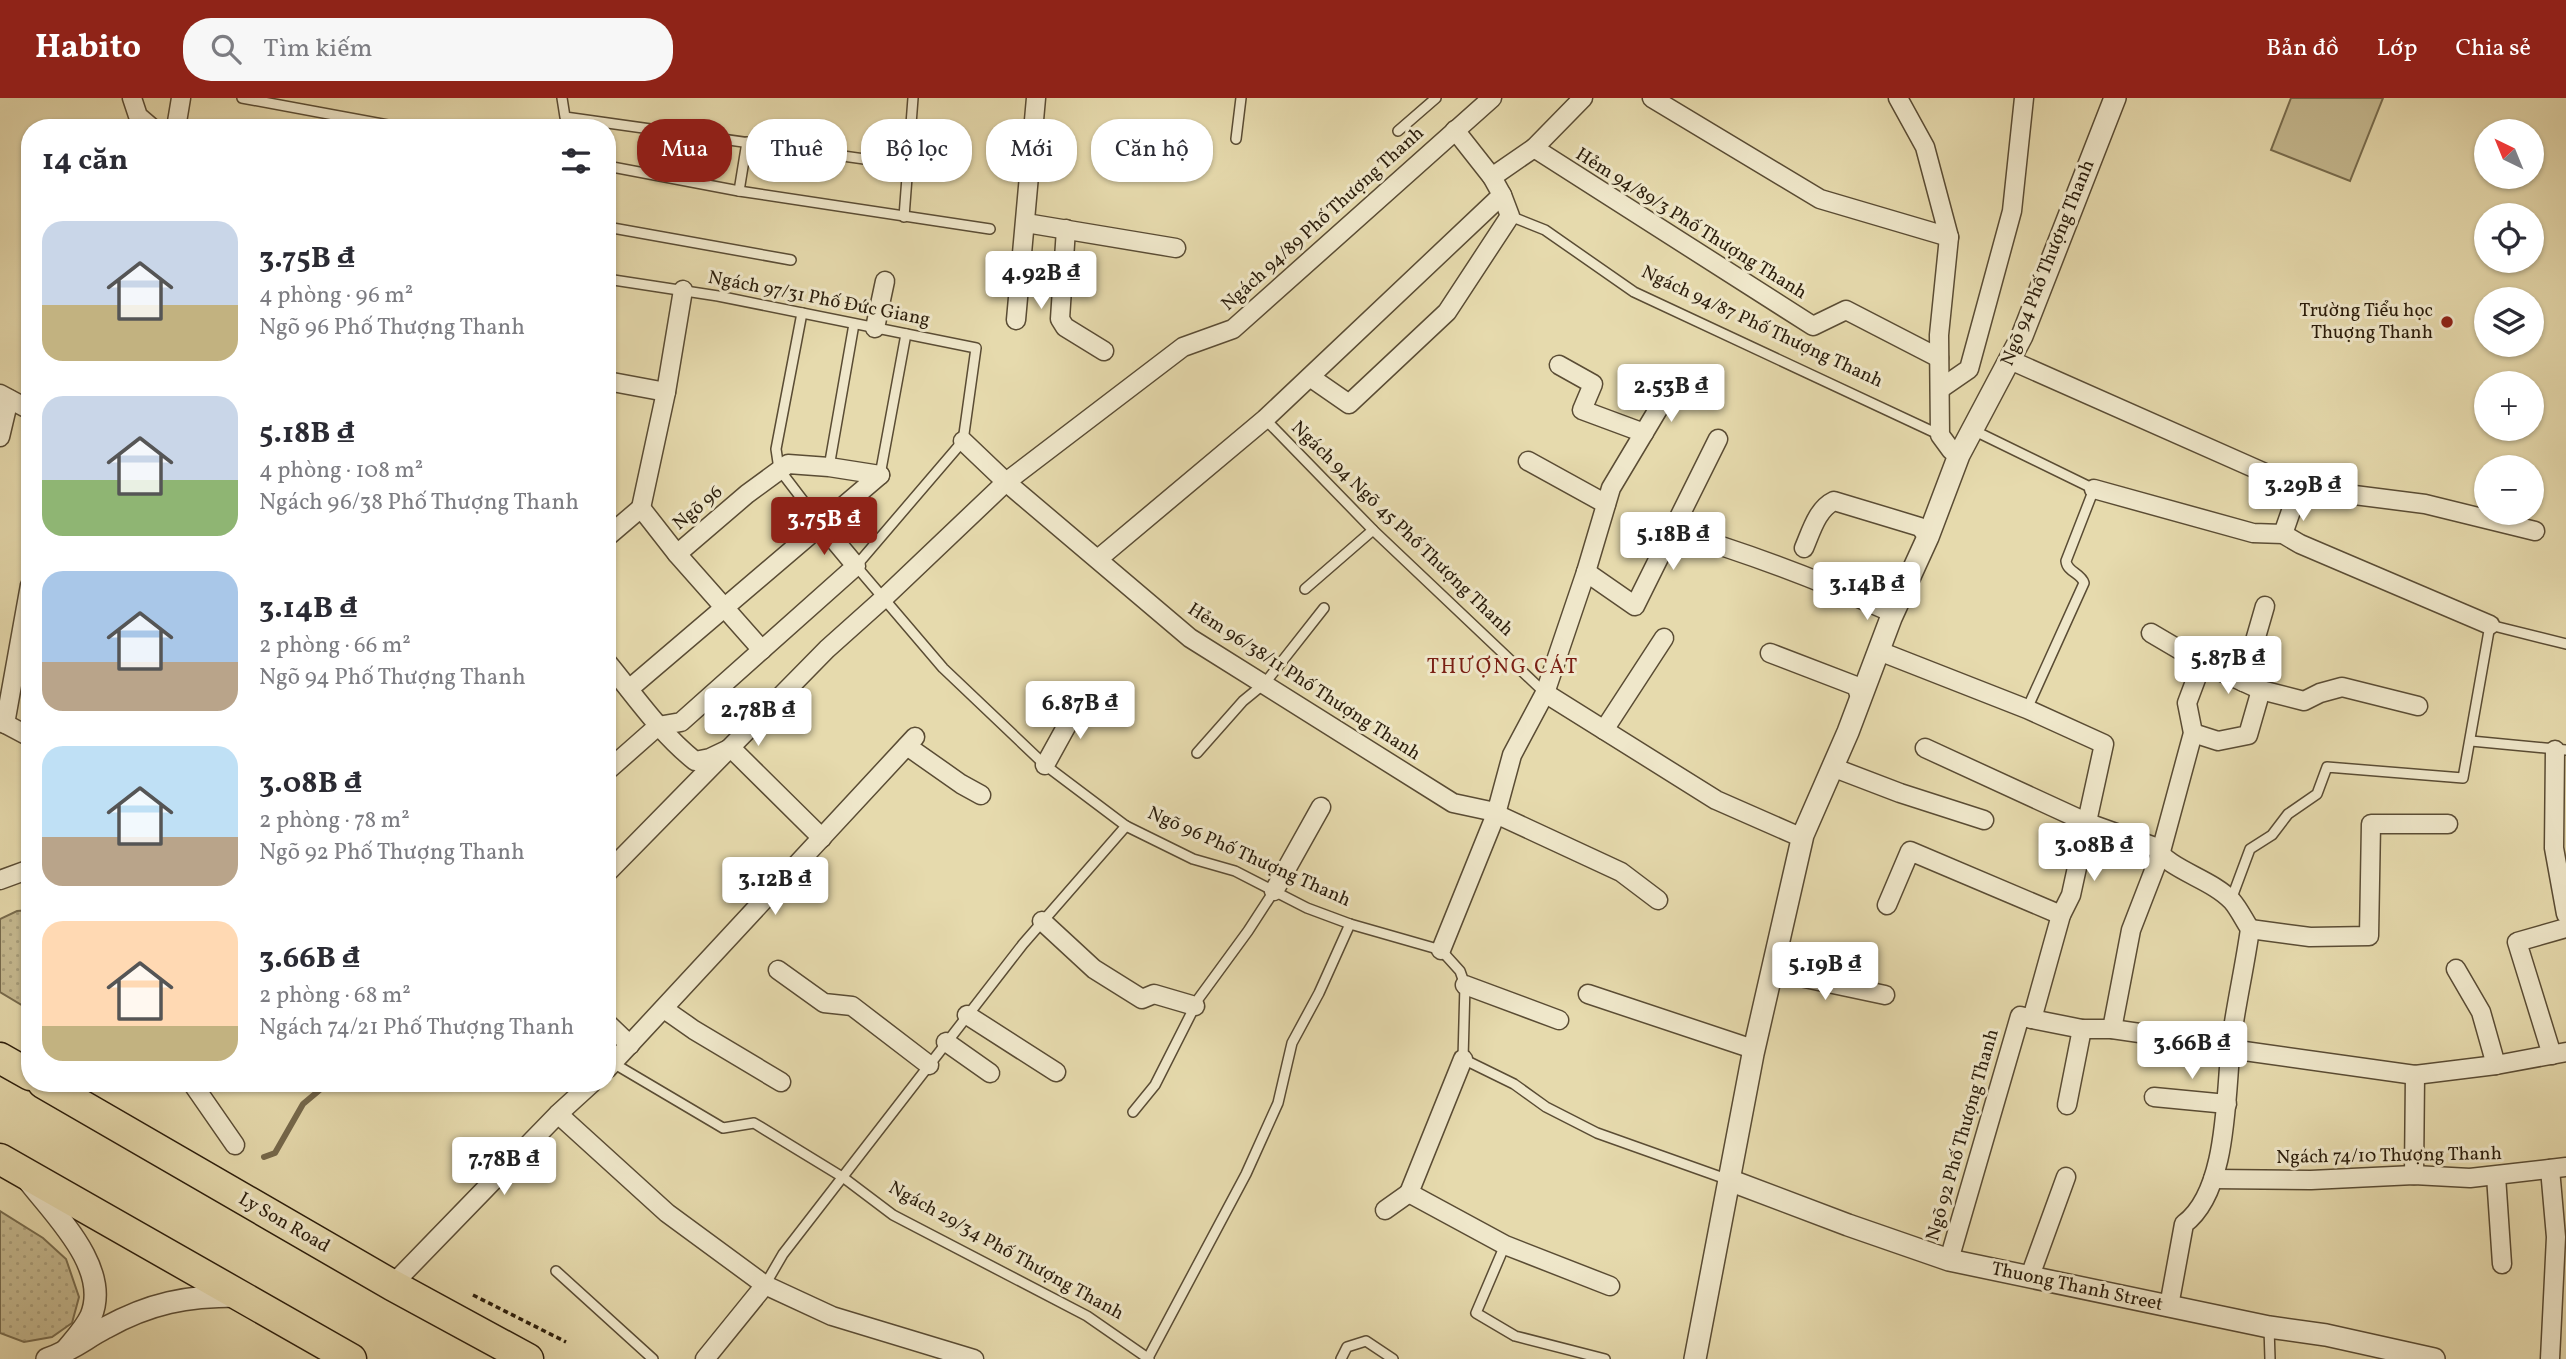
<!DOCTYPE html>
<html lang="vi">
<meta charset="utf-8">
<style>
body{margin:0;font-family:Vollkorn,serif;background:#f7f7f7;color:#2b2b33;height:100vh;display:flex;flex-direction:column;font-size:26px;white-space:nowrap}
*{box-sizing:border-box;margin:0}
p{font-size:23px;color:#7c7c81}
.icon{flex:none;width:38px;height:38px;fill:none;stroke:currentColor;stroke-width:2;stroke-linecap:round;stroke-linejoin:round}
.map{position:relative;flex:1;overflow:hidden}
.sheet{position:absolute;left:21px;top:21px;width:595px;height:973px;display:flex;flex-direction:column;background:#fff;border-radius:28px;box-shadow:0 2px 5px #0004}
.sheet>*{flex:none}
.top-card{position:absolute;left:637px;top:21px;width:665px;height:63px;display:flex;gap:14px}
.needle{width:46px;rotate:317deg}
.buttons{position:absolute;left:2474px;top:21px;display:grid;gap:14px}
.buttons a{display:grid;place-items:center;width:70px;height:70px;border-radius:50%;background:#fff;box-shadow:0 2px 5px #0004;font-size:35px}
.price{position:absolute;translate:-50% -60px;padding:0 16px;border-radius:7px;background:#fff;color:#222;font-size:23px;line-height:46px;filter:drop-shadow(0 2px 4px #0008)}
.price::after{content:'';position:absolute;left:50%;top:42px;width:21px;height:16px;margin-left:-10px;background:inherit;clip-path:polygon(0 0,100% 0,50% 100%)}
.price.on{background:#8f2418;color:#fff}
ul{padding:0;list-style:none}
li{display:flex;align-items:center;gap:21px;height:175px;padding:0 21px}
li span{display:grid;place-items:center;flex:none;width:196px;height:140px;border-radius:21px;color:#555}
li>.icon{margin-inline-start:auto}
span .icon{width:84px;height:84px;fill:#fffc;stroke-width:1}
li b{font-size:30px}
h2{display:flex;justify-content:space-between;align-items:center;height:84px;padding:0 21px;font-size:30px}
.tag{padding:0 24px;border-radius:28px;background:#fff;box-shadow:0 2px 5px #0004;font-size:24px;line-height:63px}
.tag.on{background:#8f2418;color:#fff}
header{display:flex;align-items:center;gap:42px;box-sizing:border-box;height:98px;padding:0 35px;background:#8f2418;color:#fff}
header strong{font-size:33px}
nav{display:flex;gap:38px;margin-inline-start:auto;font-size:24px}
.search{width:490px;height:63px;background:#f7f7f7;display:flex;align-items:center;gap:18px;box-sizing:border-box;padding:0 24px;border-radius:28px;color:#7c7c81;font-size:26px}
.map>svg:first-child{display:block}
</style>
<header>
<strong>Habito</strong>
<div class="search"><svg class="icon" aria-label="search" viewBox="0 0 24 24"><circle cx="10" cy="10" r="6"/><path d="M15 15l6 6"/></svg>Tìm kiếm</div>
<nav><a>Bản đồ</a><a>Lớp</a><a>Chia sẻ</a></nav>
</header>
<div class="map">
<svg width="2566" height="1261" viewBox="0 0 2566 1261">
<defs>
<pattern id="grass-dots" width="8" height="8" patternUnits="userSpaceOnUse" patternTransform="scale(1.75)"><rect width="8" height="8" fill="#c6ba91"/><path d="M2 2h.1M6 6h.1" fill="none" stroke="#aa9f7c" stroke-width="1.8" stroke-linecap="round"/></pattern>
</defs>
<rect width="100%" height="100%" fill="#e6daad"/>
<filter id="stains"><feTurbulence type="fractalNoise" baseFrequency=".00286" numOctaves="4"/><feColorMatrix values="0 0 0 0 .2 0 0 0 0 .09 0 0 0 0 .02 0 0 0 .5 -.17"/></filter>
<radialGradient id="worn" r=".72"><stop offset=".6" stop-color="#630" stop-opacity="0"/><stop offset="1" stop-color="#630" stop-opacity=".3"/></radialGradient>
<g fill="url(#grass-dots)" stroke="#786c4e" stroke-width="2">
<polygon points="30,812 30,912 0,894 0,821 17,813"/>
<polygon points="0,1113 43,1140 66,1161 79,1199 72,1225 52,1239 24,1244 0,1235"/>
</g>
<polygon fill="#c6ba91" stroke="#786c4e" stroke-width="2" points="2291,0 2383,0 2350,83 2271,52"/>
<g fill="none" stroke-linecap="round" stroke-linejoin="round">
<polyline stroke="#75684b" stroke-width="6" points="264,1059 275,1055 303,1006 328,985"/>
<g stroke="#5a4c34" stroke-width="12">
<g id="service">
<polyline points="242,0 404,30"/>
<polyline points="562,0 565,19 907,67"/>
<polyline points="1398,33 1436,0"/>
<polyline points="1236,41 1241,0"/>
<polyline points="607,68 739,93 990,131"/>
<polyline points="739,93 747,44"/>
<polyline points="1510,118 1545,132 1634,194 1940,337"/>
<polyline points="904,119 913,0"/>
<polyline points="607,129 791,162"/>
<polyline points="607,181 718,198 976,250 963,343 856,468 943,570 1045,667 1126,728 1193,761 1235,773 1307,810 1350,826 1441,852 1460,873 1465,887 1463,961 1514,986 1546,1009 1597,1035 1729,1082"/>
<polyline points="802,215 776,351 779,371 821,426"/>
<polyline points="1265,321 1373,432 1545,595"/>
<path d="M 1973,332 L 2094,391 L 2066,463 C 2067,474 2081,475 2084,485 L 2027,611"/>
<polyline points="829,369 854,226"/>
<polyline points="880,377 906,236"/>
<polyline points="1305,491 1373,432"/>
<polyline points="2471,643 2566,652"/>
<polyline points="1197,655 1243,603 1265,585 1324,510"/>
<polyline points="2231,802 2250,751 2272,737 2288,716 2317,696 2327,669 2463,680 2490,527 2566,546"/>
<polyline points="613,965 723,1030 754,1025 844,1080 893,1117 1087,1218 1149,1261"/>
<polyline points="1133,1014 1155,987 1199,900 1248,833 1274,793"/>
<polyline points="1505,1147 1476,1215 1515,1238 1605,1261"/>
<polyline points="556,1173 653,1261"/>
<polyline points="765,1187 783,1156 1023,846 1126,728"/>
<polyline points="2269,1229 2270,1261"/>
<polyline points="1148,1260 1246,1076 1278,1005 1292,945 1319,895 1350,826"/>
<polyline points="1341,1261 1347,1249 1366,1243 1393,1261"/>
</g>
</g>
<g stroke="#5a4c34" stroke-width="21">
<g id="minor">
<polyline points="132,0 138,18 152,30"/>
<polyline points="1652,0 1820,101 1949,139"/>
<polyline points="1898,0 1925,49 1949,139 1939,237 1940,337 1951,352 1959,357"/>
<polyline points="176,30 181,0"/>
<polyline points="1534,50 1813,228 1846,212 1939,260"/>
<polyline points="1492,79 1534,50 1583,0"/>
<polyline points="1026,125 1176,150"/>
<polyline points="1066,131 1060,221 1065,229 1104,253"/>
<polyline points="1016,222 1036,0"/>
<polyline points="875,230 885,183"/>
<polyline points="2010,262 2299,390 2425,406 2535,433"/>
<polyline points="1559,267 1593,286 1582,312 1644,335"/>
<polyline points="1310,279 1349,306 1447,214 1510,118 1502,97"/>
<polyline points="607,283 666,294"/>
<polyline points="1940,291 1969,271 2012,113 2024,0"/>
<polyline points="0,296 30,312"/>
<polyline points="0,339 9,301"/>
<polyline points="963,343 1006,384 1190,540 1453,705 1495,714"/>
<polyline points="1528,363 1606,406"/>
<polyline points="2094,391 2253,435 2283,436 2300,446 2490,527"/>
<polyline points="641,410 666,294 683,192"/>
<path d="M 1672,433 C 1746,454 1816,481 1886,512 L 1891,520"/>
<polyline points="2283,436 2299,390"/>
<polyline points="607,439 641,410 677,456 762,552"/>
<path d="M 1804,450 C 1811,434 1817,411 1834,403 L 1920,429 L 1928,439"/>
<polyline points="677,456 747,396 788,366 829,369 880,377"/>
<polyline points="1098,461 1265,321 1502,97 1492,79 1455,32"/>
<polyline points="1586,474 1635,508 1718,341"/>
<polyline points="2151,535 2202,565"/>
<polyline points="1879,553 2027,611 2104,646 2071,797 2061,817 2032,921 2020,918 1949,1162"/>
<polyline points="1770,555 1856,588 1861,601"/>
<path d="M 607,564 C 635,598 660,635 695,663 L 710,660 L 731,650 L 822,740"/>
<polyline points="2243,584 2265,508"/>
<polyline points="629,591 880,377"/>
<polyline points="1545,595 1716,702 1798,738 1803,737"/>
<polyline points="0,623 30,639"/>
<polyline points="5,626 30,487"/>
<polyline points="1604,632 1664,540"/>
<polyline points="2193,635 2218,643 2248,637 2261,592"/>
<polyline points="907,648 961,686 981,697"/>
<path d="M 1925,650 L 2088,725 L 2155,749 C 2169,772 2212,781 2232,803 C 2239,811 2244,822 2250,831 C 2245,867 2237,902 2232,937 C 2225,989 2230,1092 2184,1126 L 2169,1208"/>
<polyline points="2555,652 2554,750 2566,816"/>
<polyline points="1045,667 1082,600"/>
<polyline points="1832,669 1900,695 1984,722"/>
<polyline points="607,673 658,628 681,624 856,468 821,426"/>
<polyline points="1496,716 1621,774 1658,802"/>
<polyline points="607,775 827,551 884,500 1006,384 1183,249 1233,231 1492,0"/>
<polyline points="0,782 30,771"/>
<polyline points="1274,793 1321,709"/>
<polyline points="1887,807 1910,753 2061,817"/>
<polyline points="1042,823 1094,871 1142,901 1154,896 1195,908"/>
<polyline points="2250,831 2310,839 2369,838 2371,726 2448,726"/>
<polyline points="1441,852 1496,716 1512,657 1545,595 1586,474 1611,390 1666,298"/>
<polyline points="2456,871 2481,914 2496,967"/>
<polyline points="778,872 824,905 852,908 929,967"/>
<polyline points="1772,873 1885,897"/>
<polyline points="1465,887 1559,922"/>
<polyline points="1588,896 1747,949 1753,956"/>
<polyline points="664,911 694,932 781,984"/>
<polyline points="967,917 1056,974"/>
<polyline points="2032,921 2082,931 2112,931 2167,939 2232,935"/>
<polyline points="607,925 630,947"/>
<polyline points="2112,931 2131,832 2160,757 2193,635 2187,605 2202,565 2261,592 2304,603 2320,595 2342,589 2418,608"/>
<polyline points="946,944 990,975"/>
<polyline points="2230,951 2415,977 2496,967 2566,954"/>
<polyline points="2552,957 2517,844 2566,830"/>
<polyline points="1463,961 1409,1095 1505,1147 1610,1188"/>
<polyline points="607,971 915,639"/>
<polyline points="192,985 235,1047"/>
<polyline points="2154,999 2227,1006"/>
<polyline points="2067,1007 2082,931"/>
<polyline points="558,1016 667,1115 765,1187 832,1218 974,1261"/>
<polyline points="2414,1077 2415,977"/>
<polyline points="2496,1078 2502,1166"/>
<polyline points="2213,1081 2311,1082 2414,1077 2470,1080 2566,1069"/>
<polyline points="1385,1112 1409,1095"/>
<polyline points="2030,1178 2066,1079"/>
<polyline points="392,1187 558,1016 592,985"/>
<polyline points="705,1261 765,1187"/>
<polyline points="2550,1261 2556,1139 2550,1071"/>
</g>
</g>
<g stroke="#5a4c34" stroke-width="24">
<g id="tertiary">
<path d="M 28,1082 C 55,1117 111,1170 91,1218 C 84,1233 72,1244 62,1257"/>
<polyline points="1729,1082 1848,1127 1949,1162 2269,1229 2326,1237 2434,1261"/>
<path d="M 47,1261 C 69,1254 86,1240 105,1230 C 150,1205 187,1198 237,1198"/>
<polyline points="1695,1261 1753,956 1803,737 1848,634 1891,520 1928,439 1959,357 2022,238 2115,0"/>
</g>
</g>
<g stroke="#2b1d0b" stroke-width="33">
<g id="trunk">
<polyline points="0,960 30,977"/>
<polyline points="43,985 392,1187 528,1261"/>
<polyline points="0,1061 351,1261"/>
</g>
</g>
<polyline stroke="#2b1d0b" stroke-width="3.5" stroke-dasharray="5 3.5" stroke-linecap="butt" points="473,1197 566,1244"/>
<use href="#service" stroke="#efe7ca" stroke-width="9"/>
<use href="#minor" stroke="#efe7ca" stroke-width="18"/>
<use href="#tertiary" stroke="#efe7ca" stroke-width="21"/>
<use href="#trunk" stroke="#e6daad" stroke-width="30"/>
</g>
<circle fill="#8f2418" stroke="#efe7ca" stroke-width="2.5" cx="2447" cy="224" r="7"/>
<g text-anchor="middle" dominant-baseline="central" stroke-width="6" stroke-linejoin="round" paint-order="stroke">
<g font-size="19" fill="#2b1d0b" stroke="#efe7ca">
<text transform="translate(1323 121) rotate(-42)">Ngách 94/89 Phố Thượng Thanh</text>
<text transform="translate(1691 126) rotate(32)">Hẻm 94/89/3 Phố Thượng Thanh</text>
<text transform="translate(2048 165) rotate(-68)">Ngõ 94 Phố Thượng Thanh</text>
<text transform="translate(819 201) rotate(11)">Ngách 97/31 Phố Đức Giang</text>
<text transform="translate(1762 229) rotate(25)">Ngách 94/87 Phố Thượng Thanh</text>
<text transform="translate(698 410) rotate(-40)">Ngõ 96</text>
<text transform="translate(1402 431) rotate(44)">Ngách 94 Ngõ 45 Phố Thượng Thanh</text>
<text transform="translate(1304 584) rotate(33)">Hẻm 96/38/11 Phố Thượng Thanh</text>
<text transform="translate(1249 759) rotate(24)">Ngõ 96 Phố Thượng Thanh</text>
<text transform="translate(1963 1037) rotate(-74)">Ngõ 92 Phố Thượng Thanh</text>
<text transform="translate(2389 1058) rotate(-1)">Ngách 74/10 Thượng Thanh</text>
<text transform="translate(284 1125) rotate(30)">Ly Son Road</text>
<text transform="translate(1006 1153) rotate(29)">Ngách 29/34 Phố Thượng Thanh</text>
<text transform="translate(2077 1189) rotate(12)">Thuong Thanh Street</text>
</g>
<g font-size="19" fill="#2b1d0b" stroke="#efe7ca" text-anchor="end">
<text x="2433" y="213">Trường Tiểu học<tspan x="2433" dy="22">Thuợng Thanh</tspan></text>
</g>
<g font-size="21" letter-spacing="2" fill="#7a1f14" stroke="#efe7ca">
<text x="1503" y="569">THƯỢNG CÁT</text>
</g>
</g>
<rect width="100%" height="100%" filter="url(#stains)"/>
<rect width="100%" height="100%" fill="url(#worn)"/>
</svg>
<div class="buttons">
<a><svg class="needle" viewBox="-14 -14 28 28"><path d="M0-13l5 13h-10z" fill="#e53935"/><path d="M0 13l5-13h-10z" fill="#7c7c81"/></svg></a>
<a><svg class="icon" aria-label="locate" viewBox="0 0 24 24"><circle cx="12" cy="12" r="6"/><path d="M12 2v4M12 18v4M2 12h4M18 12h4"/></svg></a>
<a><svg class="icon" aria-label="layers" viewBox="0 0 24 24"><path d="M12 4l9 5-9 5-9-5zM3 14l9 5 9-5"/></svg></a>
<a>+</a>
<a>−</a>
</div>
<b class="price" style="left:1041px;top:213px">4.92B ₫</b>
<b class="price" style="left:1671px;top:326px">2.53B ₫</b>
<b class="price" style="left:2303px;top:425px">3.29B ₫</b>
<b class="price on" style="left:824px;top:459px">3.75B ₫</b>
<b class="price" style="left:1673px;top:474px">5.18B ₫</b>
<b class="price" style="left:1867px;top:524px">3.14B ₫</b>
<b class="price" style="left:2228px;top:598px">5.87B ₫</b>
<b class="price" style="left:1080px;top:643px">6.87B ₫</b>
<b class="price" style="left:758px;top:650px">2.78B ₫</b>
<b class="price" style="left:2094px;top:785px">3.08B ₫</b>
<b class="price" style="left:775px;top:819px">3.12B ₫</b>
<b class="price" style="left:1825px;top:904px">5.19B ₫</b>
<b class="price" style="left:2192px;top:983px">3.66B ₫</b>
<b class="price" style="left:504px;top:1099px">7.78B ₫</b>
<div class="top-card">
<a class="tag on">Mua</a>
<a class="tag">Thuê</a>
<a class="tag">Bộ lọc</a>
<a class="tag">Mới</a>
<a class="tag">Căn hộ</a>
</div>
<section class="sheet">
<h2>14 căn<svg class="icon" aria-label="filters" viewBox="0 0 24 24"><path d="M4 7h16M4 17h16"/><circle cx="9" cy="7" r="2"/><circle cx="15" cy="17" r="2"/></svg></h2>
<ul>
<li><span style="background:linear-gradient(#c9d6e8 60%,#c2b280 0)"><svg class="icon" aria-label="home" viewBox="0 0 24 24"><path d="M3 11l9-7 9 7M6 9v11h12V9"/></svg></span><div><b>3.75B ₫</b><p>4 phòng · 96 m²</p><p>Ngõ 96 Phố Thượng Thanh</p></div></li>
<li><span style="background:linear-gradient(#c9d6e8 60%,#8fb573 0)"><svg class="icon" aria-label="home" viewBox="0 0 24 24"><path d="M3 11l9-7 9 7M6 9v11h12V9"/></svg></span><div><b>5.18B ₫</b><p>4 phòng · 108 m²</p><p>Ngách 96/38 Phố Thượng Thanh</p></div></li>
<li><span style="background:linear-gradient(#a9c7e8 65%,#b9a48a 0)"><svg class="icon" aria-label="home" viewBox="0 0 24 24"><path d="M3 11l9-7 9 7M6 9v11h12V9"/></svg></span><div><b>3.14B ₫</b><p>2 phòng · 66 m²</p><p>Ngõ 94 Phố Thượng Thanh</p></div></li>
<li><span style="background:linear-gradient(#bfe0f5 65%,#b9a48a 0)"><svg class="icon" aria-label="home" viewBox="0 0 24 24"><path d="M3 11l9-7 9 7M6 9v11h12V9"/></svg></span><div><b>3.08B ₫</b><p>2 phòng · 78 m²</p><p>Ngõ 92 Phố Thượng Thanh</p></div></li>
<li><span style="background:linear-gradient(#ffd9b3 75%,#c2b280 0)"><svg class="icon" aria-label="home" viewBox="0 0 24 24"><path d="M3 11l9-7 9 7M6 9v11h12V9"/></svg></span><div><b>3.66B ₫</b><p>2 phòng · 68 m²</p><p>Ngách 74/21 Phố Thượng Thanh</p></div></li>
</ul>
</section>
</div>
